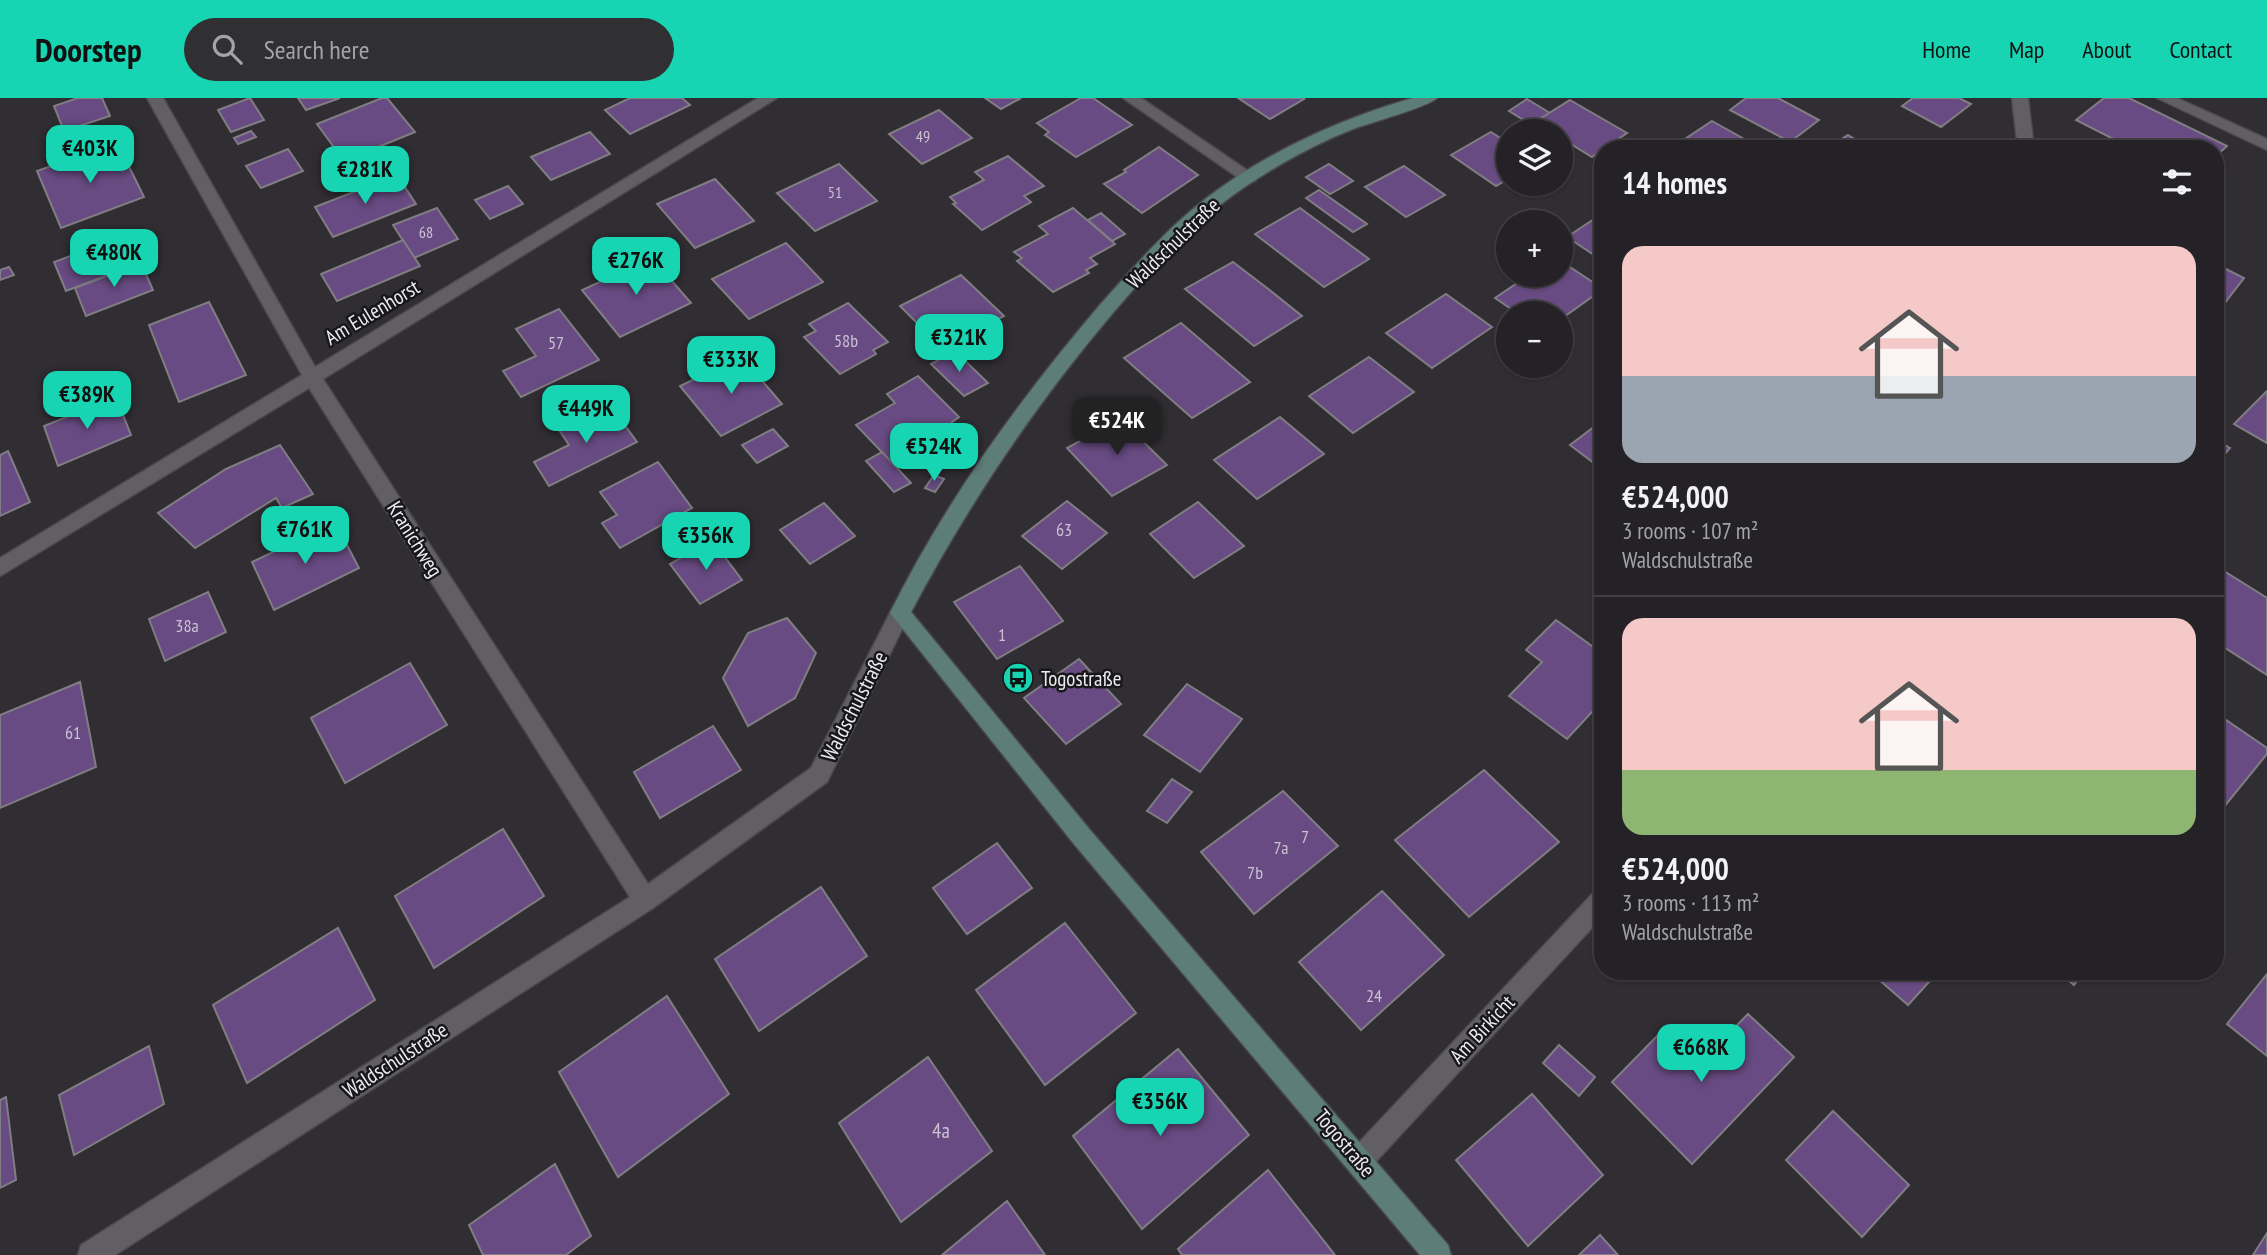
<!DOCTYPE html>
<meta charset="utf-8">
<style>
body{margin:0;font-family:"PT Sans Narrow",sans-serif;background:#302f32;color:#f1f3f6;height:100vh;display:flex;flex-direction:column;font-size:26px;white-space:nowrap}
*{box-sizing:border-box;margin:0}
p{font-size:23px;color:#a3a4a7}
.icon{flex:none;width:38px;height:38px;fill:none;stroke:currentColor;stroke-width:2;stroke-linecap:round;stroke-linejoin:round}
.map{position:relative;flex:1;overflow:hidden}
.details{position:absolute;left:1594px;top:42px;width:630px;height:840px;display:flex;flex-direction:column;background:#242226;border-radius:28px;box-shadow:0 2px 5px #0004,0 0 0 2px #413f43}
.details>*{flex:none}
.tools{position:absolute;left:1496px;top:21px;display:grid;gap:14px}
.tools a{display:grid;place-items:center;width:77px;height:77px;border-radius:50%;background:#242226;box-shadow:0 2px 5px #0004,0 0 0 2px #413f43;font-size:35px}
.price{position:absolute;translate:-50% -60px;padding:0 16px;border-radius:14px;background:#17d5b2;color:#111;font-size:23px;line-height:46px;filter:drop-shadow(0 2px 4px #0008)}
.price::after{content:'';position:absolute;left:50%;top:42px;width:21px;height:16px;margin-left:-10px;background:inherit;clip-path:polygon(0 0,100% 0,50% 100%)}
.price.active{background:#222;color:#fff}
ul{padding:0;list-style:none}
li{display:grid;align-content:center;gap:14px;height:371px;padding:0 28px}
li+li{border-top:2px solid #413f43}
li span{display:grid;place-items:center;height:217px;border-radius:21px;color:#555}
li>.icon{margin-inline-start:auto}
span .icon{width:126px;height:126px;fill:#fffc;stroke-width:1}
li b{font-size:30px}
h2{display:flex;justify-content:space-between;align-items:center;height:84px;padding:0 28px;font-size:30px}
header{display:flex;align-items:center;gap:42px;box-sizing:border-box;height:98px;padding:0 35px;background:#17d5b2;color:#111}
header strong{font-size:33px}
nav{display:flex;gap:38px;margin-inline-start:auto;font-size:24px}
.search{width:490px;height:63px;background:#302f32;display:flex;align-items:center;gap:18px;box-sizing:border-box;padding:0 24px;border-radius:38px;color:#a3a4a7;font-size:26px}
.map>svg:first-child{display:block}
</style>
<header>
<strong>Doorstep</strong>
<div class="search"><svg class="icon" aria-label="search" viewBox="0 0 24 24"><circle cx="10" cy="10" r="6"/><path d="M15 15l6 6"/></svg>Search here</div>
<nav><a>Home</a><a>Map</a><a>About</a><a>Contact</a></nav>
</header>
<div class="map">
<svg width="2267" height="1157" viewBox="0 0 2267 1157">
<rect width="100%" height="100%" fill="#302e33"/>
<g fill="#684b82" stroke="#807d83" stroke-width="2">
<polygon points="78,0 102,0 110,18 64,33 54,8"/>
<polygon points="250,0 264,22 231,34 218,12"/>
<polygon points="298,0 340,0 306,12"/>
<polygon points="382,0 387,0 415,34 344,63 317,26"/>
<polygon points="630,0 682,0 690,7 630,36 605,12"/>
<polygon points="985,0 1021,0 1001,11"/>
<polygon points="1081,0 1093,0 1132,27 1076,59 1045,37 1049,34 1037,25"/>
<polygon points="1238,0 1302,0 1304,1 1270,21"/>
<polygon points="1746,0 1778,0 1819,22 1790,44 1730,12"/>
<polygon points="1913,0 1959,0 1971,6 1941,29 1902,8"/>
<polygon points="2104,0 2129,0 2227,48 2216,58 2216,51 2133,51 2076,22"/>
<polygon points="1527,1 1550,15 1533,28 1509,13"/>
<polygon points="1570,2 1627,35 1592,59 1561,40 1561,33 1551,33 1535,24"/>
<polygon points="939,12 972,40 922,66 889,36"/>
<polygon points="1712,23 1755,47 1762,51 1689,51 1679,45"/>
<polygon points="251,33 256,39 238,46 234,40"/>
<polygon points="590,34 610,56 551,82 531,59"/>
<polygon points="1491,34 1508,45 1508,81 1496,88 1451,57"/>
<polygon points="1848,37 1871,51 1826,51"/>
<polygon points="117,44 144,99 61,130 37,73"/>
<polygon points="1159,49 1198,77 1142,115 1104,86 1126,74 1124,72"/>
<polygon points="288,51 303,73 261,90 246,68"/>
<polygon points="1008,58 1044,88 1024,98 1031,104 982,132 953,106 956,105 950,99 984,82 975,74"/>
<polygon points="839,66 877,103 815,133 777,95"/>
<polygon points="1329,66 1353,83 1330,96 1306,79"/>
<polygon points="1404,68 1445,97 1406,119 1365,89"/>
<polygon points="397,77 416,106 333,139 315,109"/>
<polygon points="715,81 754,123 695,150 657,106"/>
<polygon points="508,88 523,106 490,121 475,102"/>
<polygon points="1319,92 1367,126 1353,134 1306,100"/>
<polygon points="437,110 458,141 414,160 393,127"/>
<polygon points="1073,110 1115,146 1090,160 1097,166 1086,172 1089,175 1053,194 1017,163 1022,160 1014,154 1048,136 1039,128"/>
<polygon points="1300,110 1334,135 1369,161 1324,189 1255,136"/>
<polygon points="1101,115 1125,136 1112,143 1088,122"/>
<polygon points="1603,115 1603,163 1567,139"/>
<polygon points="117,141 129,169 66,193 54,164"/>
<polygon points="403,142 420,168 337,203 321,176"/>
<polygon points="786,145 823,184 749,221 712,181"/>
<polygon points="652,160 691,205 620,239 582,192"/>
<polygon points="1561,163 1603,191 1561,221 1561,215 1517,215 1495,200 1529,177 1561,177"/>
<polygon points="1233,164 1267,190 1302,218 1254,248 1185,191"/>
<polygon points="141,165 153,192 86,218 75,190"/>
<polygon points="2216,166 2244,180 2224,206 2216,202"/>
<polygon points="9,169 14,177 0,182 0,172"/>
<polygon points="961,177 1004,218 943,251 900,208"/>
<polygon points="1446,196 1492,229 1432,270 1386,235"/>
<polygon points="209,204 246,277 179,304 149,227"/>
<polygon points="848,205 888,244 873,252 876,256 840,276 804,239 816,233 809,226"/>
<polygon points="559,211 599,262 521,299 503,273 536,258 516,231"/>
<polygon points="1181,225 1250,284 1192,320 1124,260"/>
<polygon points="955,253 988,285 964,298 931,266"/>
<polygon points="741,258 782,306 721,338 680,288"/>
<polygon points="1369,259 1414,294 1353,335 1309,298"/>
<polygon points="918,278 959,319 952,324 951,331 939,346 897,370 856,327 895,305 887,296"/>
<polygon points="2267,293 2267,345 2234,326"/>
<polygon points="116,299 131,337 58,368 44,328"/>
<polygon points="610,307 637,344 549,388 534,364 569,347 559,332"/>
<polygon points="1280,319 1324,356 1257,401 1214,362"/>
<polygon points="1120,321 1167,367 1112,398 1067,350"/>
<polygon points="1603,322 1603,372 1570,347"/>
<polygon points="773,331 788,348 757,365 742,347"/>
<polygon points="2216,342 2230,350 2216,366"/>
<polygon points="280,347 313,396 282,410 276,400 195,450 158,415 226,371"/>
<polygon points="8,353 30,404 0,418 0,357"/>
<polygon points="882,354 897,370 911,385 894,394 866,363"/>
<polygon points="658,364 692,410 620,450 602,425 617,417 600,394"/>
<polygon points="934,377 944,381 935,394 925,390"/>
<polygon points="1067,403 1107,435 1062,471 1022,438"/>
<polygon points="1198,404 1244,448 1194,480 1150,436"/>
<polygon points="824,405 855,438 810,466 780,432"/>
<polygon points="335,424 359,470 274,512 252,464"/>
<polygon points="712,442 742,482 700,506 670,466"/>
<polygon points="1020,468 1063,523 997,561 954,504"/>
<polygon points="2216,468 2267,500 2267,577 2216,544"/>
<polygon points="208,494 226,534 165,563 149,521"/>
<polygon points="787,520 816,555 795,600 748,628 723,580 748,535"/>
<polygon points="1556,522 1603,556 1603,602 1567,641 1509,598 1542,564 1526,552"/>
<polygon points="1079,561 1121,606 1066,646 1024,600"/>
<polygon points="410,565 447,627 345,685 311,620"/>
<polygon points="80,584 96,669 0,710 0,617"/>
<polygon points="1187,586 1242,621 1200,674 1144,637"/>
<polygon points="2216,615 2267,650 2267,656 2219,715 2216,712"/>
<polygon points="713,628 741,672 660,720 634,674"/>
<polygon points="1484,672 1559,744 1469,819 1395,742"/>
<polygon points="1172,681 1192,694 1167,725 1147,713"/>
<polygon points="1283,693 1338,748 1254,816 1201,754"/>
<polygon points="503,731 544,798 434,870 395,798"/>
<polygon points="997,745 1032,790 967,836 933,790"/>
<polygon points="821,789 867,858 759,933 715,861"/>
<polygon points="1382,793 1444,857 1361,932 1299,864"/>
<polygon points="1065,825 1136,915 1045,987 976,892"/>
<polygon points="338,830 375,902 247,985 213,907"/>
<polygon points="1869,873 1939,873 1908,907"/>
<polygon points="2057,873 2084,873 2074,887"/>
<polygon points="2267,876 2267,958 2227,926"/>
<polygon points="667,898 729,996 618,1079 559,974"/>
<polygon points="1748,916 1794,959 1692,1066 1612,984 1667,928 1702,963"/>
<polygon points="1559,947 1595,979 1579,998 1543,965"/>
<polygon points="149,948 164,1006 74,1057 59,997"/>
<polygon points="1178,951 1249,1037 1142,1131 1073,1038"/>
<polygon points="928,959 992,1053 901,1124 839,1025"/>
<polygon points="1532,996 1603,1077 1528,1148 1456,1062"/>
<polygon points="6,999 16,1082 0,1090 0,1002"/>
<polygon points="1833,1013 1909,1087 1862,1139 1786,1062"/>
<polygon points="555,1066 591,1138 566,1157 483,1157 469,1127"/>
<polygon points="1268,1072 1335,1157 1182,1157 1178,1151"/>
<polygon points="1007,1103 1045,1157 942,1157"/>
<polygon points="2267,1135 2267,1157 2253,1157"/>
<polygon points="1600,1137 1618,1157 1579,1157"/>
</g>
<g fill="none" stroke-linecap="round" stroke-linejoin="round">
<g stroke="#4b494d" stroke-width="3">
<g id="street">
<polygon points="147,0 163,0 315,269 758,0 777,0 323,281 648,786 811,670 893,509 900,507 907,509 910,515 827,684 653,810 115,1157 78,1157 81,1147 630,799 309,290 0,478 0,460 302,277"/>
<polygon points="1123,0 1141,0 1257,79 1255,83 1243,83"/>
<polygon points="2012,0 2028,0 2034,51 2018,51"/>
<polygon points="2157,0 2177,0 2267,41 2267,52"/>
<polygon points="1603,790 1603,818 1369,1071 1360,1075 1351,1071 1347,1062 1351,1053 1595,793"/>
</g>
</g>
<g stroke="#4b494d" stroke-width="3">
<path id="secondary" d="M 1413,0 L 1437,0 C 1428,9 1369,25 1353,31 C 1315,46 1279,66 1246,88 C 1194,123 1152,169 1112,216 C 1034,308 968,407 911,514 L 1090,732 L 1448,1147 L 1451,1157 L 1420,1157 L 1074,746 L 890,515 C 945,404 1019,302 1099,208 C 1133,170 1167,130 1208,99 C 1269,53 1340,21 1413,0 Z"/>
</g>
<use href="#street" fill="#625f64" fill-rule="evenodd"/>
<use href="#secondary" fill="#5c7d78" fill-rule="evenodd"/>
</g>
<defs>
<g id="bus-disc" transform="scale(1.575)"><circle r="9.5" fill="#17d5b2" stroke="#181719"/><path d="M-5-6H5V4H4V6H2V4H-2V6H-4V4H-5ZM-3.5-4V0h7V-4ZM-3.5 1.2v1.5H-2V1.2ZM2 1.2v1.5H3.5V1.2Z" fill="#111"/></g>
</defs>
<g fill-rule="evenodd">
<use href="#bus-disc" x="1018" y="580"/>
</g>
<g text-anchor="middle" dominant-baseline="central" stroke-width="5" stroke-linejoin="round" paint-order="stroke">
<g font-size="16" fill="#cbc3d3">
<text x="923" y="38">49</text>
<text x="835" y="94">51</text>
<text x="426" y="134">68</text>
</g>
<g font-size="18" fill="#cbc3d3">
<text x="846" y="242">58b</text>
<text x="556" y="244">57</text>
<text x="1064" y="431">63</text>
<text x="187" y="527">38a</text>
<text x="1002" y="536">1</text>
<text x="73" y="634">61</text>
<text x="1305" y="738">7</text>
<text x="1281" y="749">7a</text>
<text x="1255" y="774">7b</text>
<text x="1374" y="897">24</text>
</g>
<g font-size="21" fill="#ecebee" stroke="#181719">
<text transform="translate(1173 145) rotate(-44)">Waldschulstraße</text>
<text transform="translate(372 214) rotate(-31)">Am Eulenhorst</text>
<text transform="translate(415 441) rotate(58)">Kranichweg</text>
<text transform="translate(854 608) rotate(-63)">Waldschulstraße</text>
<text transform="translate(1482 931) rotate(-47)">Am Birkicht</text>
<text transform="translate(395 962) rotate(-33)">Waldschulstraße</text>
<text transform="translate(1345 1045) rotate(50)">Togostraße</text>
</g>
<g font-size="21" fill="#ecebee" stroke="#181719" text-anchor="start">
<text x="1041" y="580">Togostraße</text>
</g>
<g font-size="21" fill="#cbc3d3">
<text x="941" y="1032">4a</text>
</g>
</g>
</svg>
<div class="tools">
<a><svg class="icon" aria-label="layers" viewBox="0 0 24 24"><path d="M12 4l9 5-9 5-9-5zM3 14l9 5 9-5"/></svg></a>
<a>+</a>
<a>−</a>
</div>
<b class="price" style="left:90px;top:87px">€403K</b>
<b class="price" style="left:365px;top:108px">€281K</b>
<b class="price" style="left:114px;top:191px">€480K</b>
<b class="price" style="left:636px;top:199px">€276K</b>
<b class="price" style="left:959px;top:276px">€321K</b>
<b class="price" style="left:731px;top:298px">€333K</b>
<b class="price" style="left:87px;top:333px">€389K</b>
<b class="price" style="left:586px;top:347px">€449K</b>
<b class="price active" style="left:1117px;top:359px">€524K</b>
<b class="price" style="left:934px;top:385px">€524K</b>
<b class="price" style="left:305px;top:468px">€761K</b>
<b class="price" style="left:706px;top:474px">€356K</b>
<b class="price" style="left:1701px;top:986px">€668K</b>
<b class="price" style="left:1160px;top:1040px">€356K</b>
<section class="details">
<h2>14 homes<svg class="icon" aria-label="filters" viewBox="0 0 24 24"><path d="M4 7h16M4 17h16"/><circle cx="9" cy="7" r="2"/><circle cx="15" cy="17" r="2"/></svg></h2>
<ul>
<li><span style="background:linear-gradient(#f6c9c9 60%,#9aa5b1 0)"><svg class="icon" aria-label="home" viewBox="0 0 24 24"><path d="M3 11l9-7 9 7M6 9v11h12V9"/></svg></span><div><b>€524,000</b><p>3 rooms · 107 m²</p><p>Waldschulstraße</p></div></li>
<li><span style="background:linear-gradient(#f6c9c9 70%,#8fb573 0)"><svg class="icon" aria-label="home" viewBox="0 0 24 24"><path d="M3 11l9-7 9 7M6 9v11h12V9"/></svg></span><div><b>€524,000</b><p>3 rooms · 113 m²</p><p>Waldschulstraße</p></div></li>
</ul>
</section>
</div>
